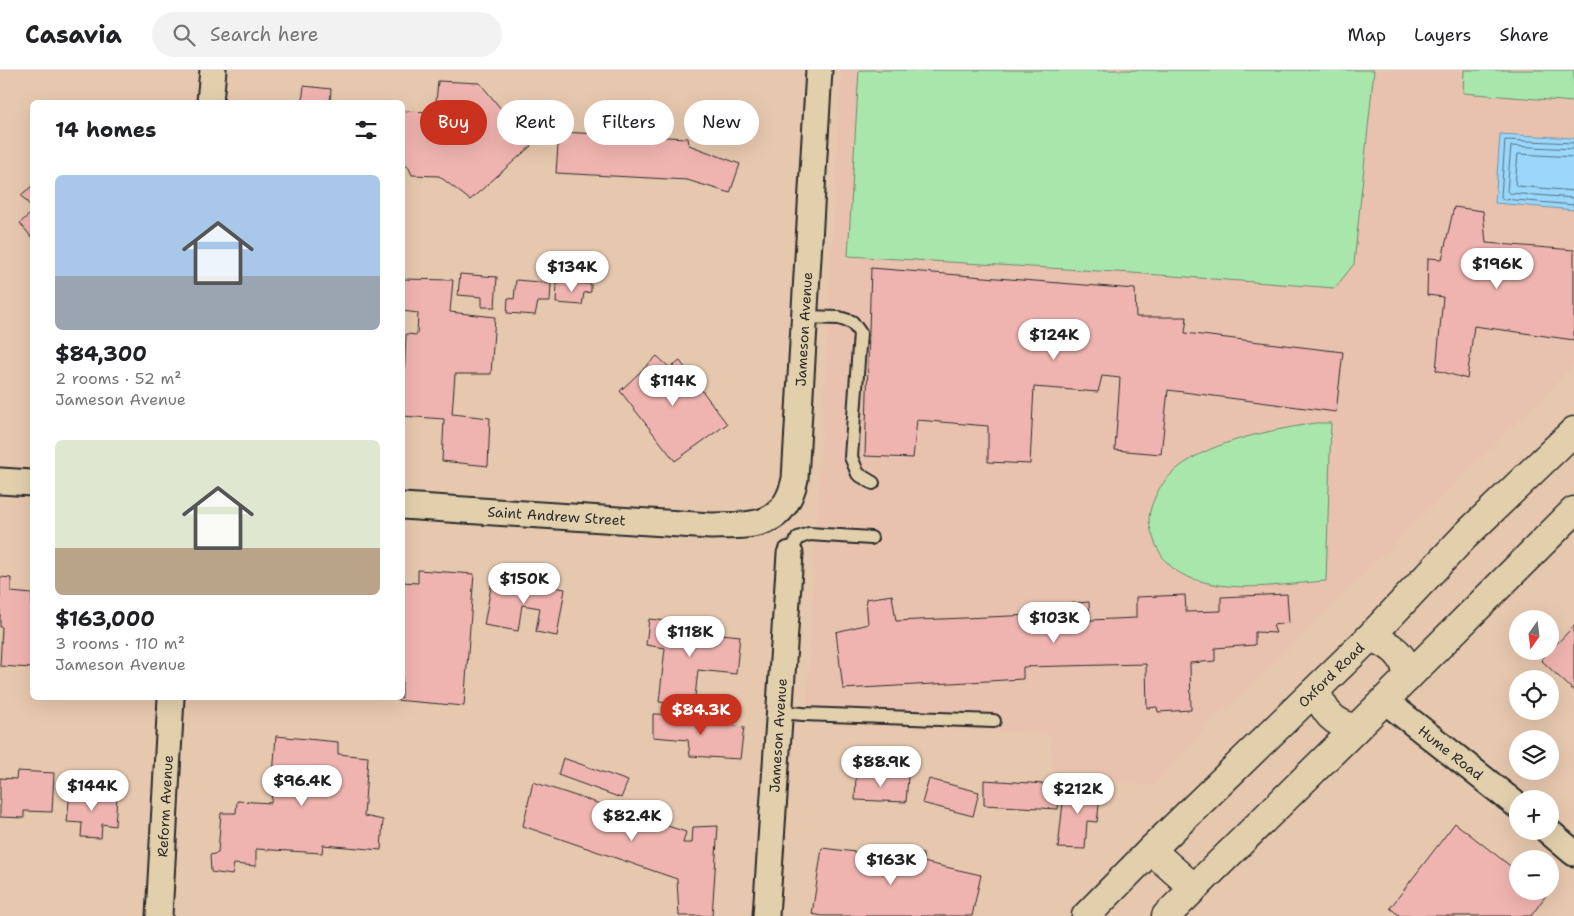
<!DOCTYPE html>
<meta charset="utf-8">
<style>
body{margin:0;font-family:"Shantell Sans",sans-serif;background:#f2f2f2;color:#202124;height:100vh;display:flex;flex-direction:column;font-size:19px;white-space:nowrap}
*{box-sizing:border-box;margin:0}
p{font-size:16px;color:#757577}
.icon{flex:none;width:28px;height:28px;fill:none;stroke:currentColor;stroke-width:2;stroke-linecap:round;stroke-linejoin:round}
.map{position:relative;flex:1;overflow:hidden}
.panel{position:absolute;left:30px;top:30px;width:375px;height:600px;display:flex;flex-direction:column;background:#fff;border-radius:8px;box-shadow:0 5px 20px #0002}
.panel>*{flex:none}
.guide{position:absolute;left:420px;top:30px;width:475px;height:45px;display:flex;gap:10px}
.needle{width:32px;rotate:194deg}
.controls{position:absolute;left:1509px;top:540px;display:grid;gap:10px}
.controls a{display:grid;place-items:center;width:50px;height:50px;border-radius:50%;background:#fff;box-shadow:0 5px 20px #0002;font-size:25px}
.price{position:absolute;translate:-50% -42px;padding:0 11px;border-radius:18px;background:#fff;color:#222;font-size:16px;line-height:32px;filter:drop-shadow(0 1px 2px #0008)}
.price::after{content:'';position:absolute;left:50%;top:30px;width:15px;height:11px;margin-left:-8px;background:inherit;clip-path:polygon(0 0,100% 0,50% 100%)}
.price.current{background:#c8321e;color:#fff}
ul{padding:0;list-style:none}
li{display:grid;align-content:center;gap:10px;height:265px;padding:0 25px}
li span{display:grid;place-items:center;height:155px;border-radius:8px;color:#555}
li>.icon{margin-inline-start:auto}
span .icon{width:90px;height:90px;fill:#fffc;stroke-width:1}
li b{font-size:21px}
h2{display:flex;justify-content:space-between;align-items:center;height:60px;padding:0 25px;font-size:21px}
.pill{padding:0 18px;border-radius:22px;background:#fff;box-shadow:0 5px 20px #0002;font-size:18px;line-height:45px}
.pill.current{background:#c8321e;color:#fff}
header{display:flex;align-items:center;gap:30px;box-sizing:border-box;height:70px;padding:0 25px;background:#fff;border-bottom:1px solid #e0e0e0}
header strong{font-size:24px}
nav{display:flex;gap:28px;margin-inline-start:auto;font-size:18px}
.search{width:350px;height:45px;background:#f2f2f2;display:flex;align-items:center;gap:12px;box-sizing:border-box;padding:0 18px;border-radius:28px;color:#757577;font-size:19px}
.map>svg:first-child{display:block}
</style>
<header>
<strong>Casavia</strong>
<div class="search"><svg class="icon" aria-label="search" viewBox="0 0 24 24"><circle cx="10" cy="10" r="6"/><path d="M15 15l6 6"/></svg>Search here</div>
<nav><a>Map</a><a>Layers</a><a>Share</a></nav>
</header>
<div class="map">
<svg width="1574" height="846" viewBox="0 0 1574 846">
<rect width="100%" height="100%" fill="#e6c8ae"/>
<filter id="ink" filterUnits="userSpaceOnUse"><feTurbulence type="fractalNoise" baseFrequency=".02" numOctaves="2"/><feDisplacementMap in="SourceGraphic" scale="10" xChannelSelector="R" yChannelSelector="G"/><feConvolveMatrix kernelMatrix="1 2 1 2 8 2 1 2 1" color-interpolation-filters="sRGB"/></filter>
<g filter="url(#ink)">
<polygon fill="#e9c2af" points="841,0 1574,0 1574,296 1245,622 1207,656 1154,716 1054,707 1050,665 806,651"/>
<g fill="#a9e6ac" stroke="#6a886c">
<polygon points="859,0 1374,0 1354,194 1335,218 1132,203 848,186"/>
<polygon points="1464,0 1574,0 1574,32 1463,23"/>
<path d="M 1315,353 L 1331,353 L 1326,511 C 1283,514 1238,523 1197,510 C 1174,504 1160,489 1153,467 C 1147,449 1148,444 1155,427 C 1177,375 1264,362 1315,353 Z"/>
</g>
<polygon fill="#9ad7fb" stroke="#6e92a8" points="1500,64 1574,68 1574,140 1495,133"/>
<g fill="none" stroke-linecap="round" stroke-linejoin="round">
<g stroke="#57707e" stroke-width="1">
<polyline points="1574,73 1505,70 1501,127 1503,129 1574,135"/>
<polyline points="1574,79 1511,76 1507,121 1509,123 1574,128"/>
<polyline points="1574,87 1518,84 1515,114 1517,116 1574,121"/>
</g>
</g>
<g fill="#f0b4b0" stroke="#2b2b2b">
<polygon points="438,11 480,13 531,76 470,130 439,106 412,105 408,96 402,96 402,41 435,42"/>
<polygon points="304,16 331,19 330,32 302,32"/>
<polygon points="559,62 688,68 689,75 740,94 730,123 687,110 556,103"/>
<polygon points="32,116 32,138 21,125"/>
<polygon points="1454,137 1483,141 1486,173 1574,180 1574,270 1474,256 1467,309 1436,300 1443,227 1427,225 1428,188 1442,189"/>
<polygon points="32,142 32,168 20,153"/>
<polygon points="871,198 1135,219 1136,247 1187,247 1185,263 1343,282 1336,342 1168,320 1161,384 1115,380 1120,308 1102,306 1098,322 1034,317 1030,394 988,392 988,356 917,350 913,388 865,386"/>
<polygon points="460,204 497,207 495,237 482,237 482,227 458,225"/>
<polygon points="402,209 453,210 450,242 495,247 491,304 455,304 452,344 490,348 488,396 442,391 444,349 402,346 402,309 404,310 406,264 417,265 418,243 402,241"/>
<polygon points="516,210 551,213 550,232 538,232 535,245 507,243 508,228 514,229"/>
<polygon points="557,212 591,214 591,222 584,223 582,235 556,233"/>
<polygon points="657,286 670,298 680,291 727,354 675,391 620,321"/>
<polygon points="418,500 474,504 464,636 395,630 395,628 402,628 402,512 418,513"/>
<polygon points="493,506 565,519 557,566 536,562 540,538 522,535 518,561 484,555"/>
<polygon points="0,507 11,508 11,522 32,524 32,598 0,596 2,557 0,557"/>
<polygon points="1287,524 1289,553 1273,555 1276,563 1255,562 1255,575 1215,578 1215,591 1190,593 1191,640 1158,642 1157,637 1147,638 1146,594 1023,597 1023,609 843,619 836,562 868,554 866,529 892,525 896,551 1056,544 1061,534 1089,532 1090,550 1136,548 1136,527 1185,525 1186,542 1221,541 1221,527"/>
<polygon points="649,549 693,554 693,561 740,566 736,604 698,600 694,636 659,632 665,578 646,575"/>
<polygon points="1574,556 1574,621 1541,590"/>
<polygon points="653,644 692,645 693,651 744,657 740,689 690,686 688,670 653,667"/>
<polygon points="276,666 338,672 338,684 368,687 364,746 383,750 381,780 323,775 322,783 256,779 256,796 234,794 232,805 211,802 210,785 218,783 221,743 236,743 237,731 271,733"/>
<polygon points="563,688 628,711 621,728 558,705"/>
<polygon points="17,701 54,703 52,742 24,741 24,748 0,747 0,708 16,709"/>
<polygon points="856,703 908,707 906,732 855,730"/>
<polygon points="929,709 979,722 973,746 922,733"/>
<polygon points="984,710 1060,715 1058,739 984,735"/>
<polygon points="533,712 686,762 683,773 692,773 693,757 718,756 712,846 679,846 677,809 523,756"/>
<polygon points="1065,714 1101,719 1097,752 1087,751 1085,779 1058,778"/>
<polygon points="70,722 117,726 115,756 102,754 101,768 81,767 82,753 67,752"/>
<polygon points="1455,753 1518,802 1518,821 1543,821 1547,824 1531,846 1400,846 1390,838"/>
<polygon points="882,777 923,784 923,792 981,805 972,846 822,846 812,844 822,778 881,785"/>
</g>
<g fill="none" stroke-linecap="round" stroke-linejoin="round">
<g stroke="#2b2b2b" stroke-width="16">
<g id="service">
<polyline points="804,247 839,248 852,252 860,263 851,387 858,404 873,413"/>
<polyline points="790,484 798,468 809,464 871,468"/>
<polyline points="780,642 803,644 994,651"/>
</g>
</g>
<g stroke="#2b2b2b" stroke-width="29">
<g id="minor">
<polyline points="210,32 213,0"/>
<polyline points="0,411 32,413"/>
<path id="s1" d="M 402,436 L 711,456 C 753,455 784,459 795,409 L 819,0"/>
<path id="s2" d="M 1384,630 L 1518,736"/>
<polyline points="1548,761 1574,783"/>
<path id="s3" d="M 159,846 L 171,628"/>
<path id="s4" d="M 766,846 L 790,484"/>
</g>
</g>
<g stroke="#2b2b2b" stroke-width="31">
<g id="primary">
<path d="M 1369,568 C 1390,573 1407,585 1407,608"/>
<path d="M 1316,621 C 1325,643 1332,652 1355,659"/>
<polyline points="1151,780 1194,818"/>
<path id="s5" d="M 1086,846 L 1151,780 L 1369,568 L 1465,466 L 1574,361"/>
<polyline points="1166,846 1399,616 1574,441"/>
</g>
</g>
<use href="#service" stroke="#e2d0ad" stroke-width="12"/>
<use href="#minor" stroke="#e2d0ad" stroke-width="25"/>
<use href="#primary" stroke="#e2d0ad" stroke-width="28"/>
</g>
</g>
<g text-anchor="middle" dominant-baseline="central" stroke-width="4" stroke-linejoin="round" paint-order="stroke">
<g font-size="14" fill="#2b2b2b" stroke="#e2d0ad">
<text stroke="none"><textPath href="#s1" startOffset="568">Jameson Avenue</textPath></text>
<text stroke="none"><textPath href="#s1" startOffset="155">Saint Andrew Street</textPath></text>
<text stroke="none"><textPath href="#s5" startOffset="344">Oxford Road</textPath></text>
<text stroke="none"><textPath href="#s4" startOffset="181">Jameson Avenue</textPath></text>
<text stroke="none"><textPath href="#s2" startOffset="85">Hume Road</textPath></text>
<text stroke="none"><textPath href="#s3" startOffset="110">Reform Avenue</textPath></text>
</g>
</g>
</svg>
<div class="controls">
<a><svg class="needle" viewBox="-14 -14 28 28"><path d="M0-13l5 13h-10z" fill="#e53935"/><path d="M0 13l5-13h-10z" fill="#757577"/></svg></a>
<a><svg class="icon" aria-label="locate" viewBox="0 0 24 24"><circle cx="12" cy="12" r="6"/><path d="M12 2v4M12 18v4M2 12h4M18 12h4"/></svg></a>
<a><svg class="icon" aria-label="layers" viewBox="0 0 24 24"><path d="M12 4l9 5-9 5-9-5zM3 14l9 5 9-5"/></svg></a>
<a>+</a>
<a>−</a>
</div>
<b class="price" style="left:1497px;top:220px">$196K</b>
<b class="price" style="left:572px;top:223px">$134K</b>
<b class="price" style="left:1054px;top:291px">$124K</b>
<b class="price" style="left:673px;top:337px">$114K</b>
<b class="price" style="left:524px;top:535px">$150K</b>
<b class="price" style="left:1054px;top:574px">$103K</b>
<b class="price" style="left:690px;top:588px">$118K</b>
<b class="price current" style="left:701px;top:666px">$84.3K</b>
<b class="price" style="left:881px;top:718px">$88.9K</b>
<b class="price" style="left:302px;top:737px">$96.4K</b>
<b class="price" style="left:92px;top:742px">$144K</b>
<b class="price" style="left:1078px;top:745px">$212K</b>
<b class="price" style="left:632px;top:772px">$82.4K</b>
<b class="price" style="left:891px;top:816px">$163K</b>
<div class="guide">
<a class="pill current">Buy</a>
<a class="pill">Rent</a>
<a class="pill">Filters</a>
<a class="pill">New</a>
</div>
<section class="panel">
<h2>14 homes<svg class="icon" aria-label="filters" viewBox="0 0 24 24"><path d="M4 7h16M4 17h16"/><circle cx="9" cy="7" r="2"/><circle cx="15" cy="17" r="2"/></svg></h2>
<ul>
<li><span style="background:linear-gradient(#a9c7e8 65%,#9aa5b1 0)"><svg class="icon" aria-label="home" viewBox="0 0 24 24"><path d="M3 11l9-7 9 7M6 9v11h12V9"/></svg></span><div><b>$84,300</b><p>2 rooms · 52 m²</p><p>Jameson Avenue</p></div></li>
<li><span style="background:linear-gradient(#dfe7d0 70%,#b9a48a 0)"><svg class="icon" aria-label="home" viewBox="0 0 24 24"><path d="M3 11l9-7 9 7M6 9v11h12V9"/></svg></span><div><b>$163,000</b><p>3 rooms · 110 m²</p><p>Jameson Avenue</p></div></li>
</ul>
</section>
</div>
